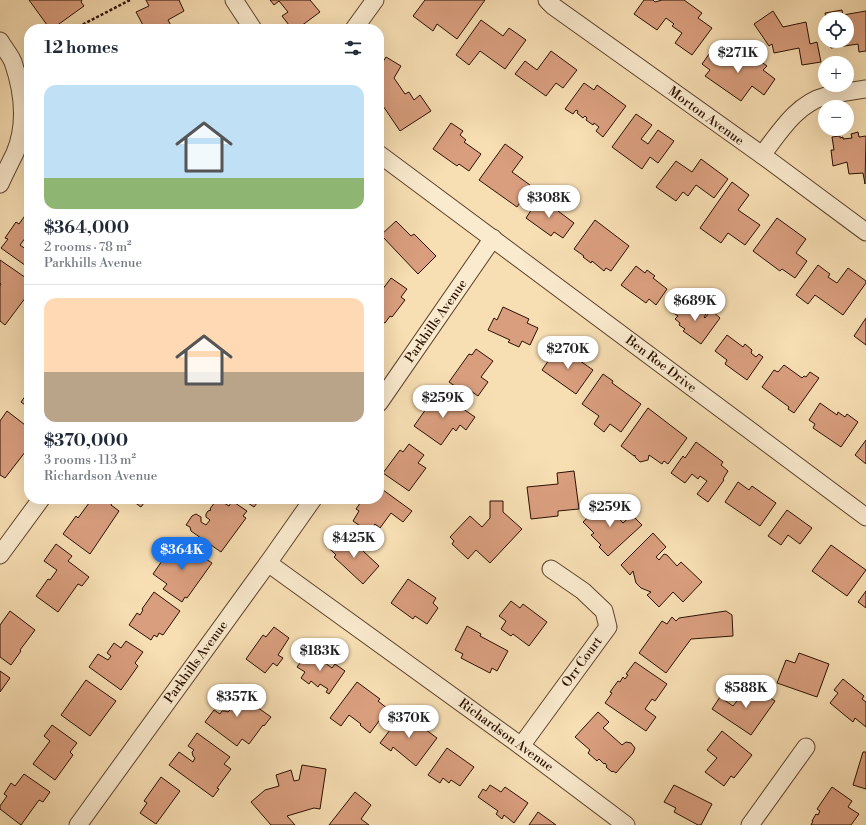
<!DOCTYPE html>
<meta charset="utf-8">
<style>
body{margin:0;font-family:"Libre Bodoni",serif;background:#f2f2f3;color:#1f2937;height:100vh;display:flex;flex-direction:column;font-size:15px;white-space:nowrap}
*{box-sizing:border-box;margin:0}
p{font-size:13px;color:#747a83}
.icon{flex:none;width:22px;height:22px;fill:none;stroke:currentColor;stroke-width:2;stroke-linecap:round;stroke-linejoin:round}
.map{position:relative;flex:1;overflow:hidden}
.sheet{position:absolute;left:24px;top:24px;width:360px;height:480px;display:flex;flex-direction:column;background:#fff;border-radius:16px;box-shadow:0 4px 16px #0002}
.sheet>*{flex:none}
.fabs{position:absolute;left:818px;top:12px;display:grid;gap:8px}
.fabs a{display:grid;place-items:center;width:36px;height:36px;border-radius:50%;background:#fff;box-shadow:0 4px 16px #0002;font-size:20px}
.price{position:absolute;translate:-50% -34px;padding:0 9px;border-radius:14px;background:#fff;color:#222;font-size:13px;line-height:26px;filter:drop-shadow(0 1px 2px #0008)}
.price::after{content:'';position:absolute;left:50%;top:24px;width:12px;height:9px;margin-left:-6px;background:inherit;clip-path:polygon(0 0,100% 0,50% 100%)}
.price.selected{background:#1a73e8;color:#fff}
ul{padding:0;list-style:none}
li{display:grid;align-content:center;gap:8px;height:212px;padding:0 20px}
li+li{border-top:1px solid #e0e1e3}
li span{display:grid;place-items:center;height:124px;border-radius:12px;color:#555}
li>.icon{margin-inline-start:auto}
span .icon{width:72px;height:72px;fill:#fffc;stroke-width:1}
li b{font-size:17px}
h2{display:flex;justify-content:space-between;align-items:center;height:48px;padding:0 20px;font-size:17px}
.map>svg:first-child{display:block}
</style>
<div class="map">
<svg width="866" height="825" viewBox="0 0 866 825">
<rect width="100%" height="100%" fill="#f7deb3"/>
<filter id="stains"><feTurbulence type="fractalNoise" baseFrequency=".005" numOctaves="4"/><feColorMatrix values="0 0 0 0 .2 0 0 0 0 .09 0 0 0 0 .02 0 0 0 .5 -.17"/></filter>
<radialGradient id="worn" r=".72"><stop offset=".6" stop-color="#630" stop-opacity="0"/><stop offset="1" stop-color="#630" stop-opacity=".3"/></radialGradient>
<g fill="#d99e7e" stroke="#2b1100">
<polygon points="29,0 82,0 81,2 84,6 52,29 50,29"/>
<polygon points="146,0 179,0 184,11 168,20 173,29 145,29 136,12 149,6"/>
<polygon points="270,0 310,0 320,12 297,29 292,29 282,16 288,12 279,1 274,5"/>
<polygon points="425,0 485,0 457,39 437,24 433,31 413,16"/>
<polygon points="644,0 653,0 655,2 662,0 684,0 702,13 698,18 712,28 692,55 675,43 682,33 672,26 674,24 666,18 657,30 634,14"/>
<polygon points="842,10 843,15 866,11 866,51 859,52 858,44 831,48 830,41 847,41 847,19 826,19 825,13"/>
<polygon points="773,11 783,27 806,22 810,44 817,42 821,62 802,65 799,48 774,53 772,44 769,46 754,24"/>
<polygon points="481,20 503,36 509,28 526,40 505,69 480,51 469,65 456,55"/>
<polygon points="712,50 733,65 745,50 767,66 763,70 775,79 764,95 752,86 741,101 705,76 710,70 702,64"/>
<polygon points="551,51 577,70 563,88 556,83 546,96 515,74 525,61 537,70"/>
<polygon points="386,57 401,66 394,78 405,94 409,92 414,100 420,95 431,111 400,131 379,100 379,68"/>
<polygon points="584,83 594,90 597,85 626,106 603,137 596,131 599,127 594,123 593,125 586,120 587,118 585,116 583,118 577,113 578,111 576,110 573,114 565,109"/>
<polygon points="636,114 652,125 641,139 648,144 658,130 674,141 658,163 650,157 642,169 612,147"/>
<polygon points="451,123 463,131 460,135 466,140 464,142 481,154 469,171 459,164 457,166 433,149"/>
<polygon points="858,132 859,137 866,136 865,184 863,173 849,174 847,162 833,166 831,150 834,150 832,137 840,136 840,138 843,137 843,139 852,138 851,134"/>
<polygon points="505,144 523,157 512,172 530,185 527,189 529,190 517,207 479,180"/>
<polygon points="701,159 728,179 714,198 696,185 688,196 683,192 676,201 656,187 676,161 692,172"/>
<polygon points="732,182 749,195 738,210 760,225 745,245 728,233 721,243 700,228"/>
<polygon points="540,198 551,206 553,203 560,208 558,211 574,223 563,238 554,232 551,236 526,218 532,209 530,207 533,203 535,205"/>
<polygon points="29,210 29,233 20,245 27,250 29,248 29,268 1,248 8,239 5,238 16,222 19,224"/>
<polygon points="777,218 806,239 796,253 807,261 795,278 782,269 780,271 753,251"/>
<polygon points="595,220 629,246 611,271 606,268 604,271 592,261 591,263 583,257 584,256 574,249"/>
<polygon points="396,221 411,236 414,234 436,256 418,274 381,235"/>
<polygon points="0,260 29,280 29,293 5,325 0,321 0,286 1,284 0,283"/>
<polygon points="818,265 830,274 828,277 837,283 848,268 866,281 866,283 843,315 815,295 808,304 796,295"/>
<polygon points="636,266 645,273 647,270 655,276 653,278 667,289 656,305 649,299 646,303 621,285"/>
<polygon points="391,278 407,289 401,297 405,300 392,317 390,316 385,323 383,322 382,323 379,320 379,294"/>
<polygon points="681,300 698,313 700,310 706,314 704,317 705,318 711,310 720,318 701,344 683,331 685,329 679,325 680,323 675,319 678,316 672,312"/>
<polygon points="503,307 529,319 527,323 538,328 530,345 522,341 519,347 508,342 510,340 488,330 494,318 497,320"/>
<polygon points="866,318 866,345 854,336"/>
<polygon points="727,335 743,347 745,344 752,350 751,353 756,357 759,354 763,357 747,380 725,364 727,360 715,351"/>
<polygon points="557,348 564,353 566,351 593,370 576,394 542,370"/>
<polygon points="476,349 493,361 481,377 488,382 478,396 468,389 467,391 464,389 462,391 449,382 469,354 472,355"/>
<polygon points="784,365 802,378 804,376 806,377 810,372 819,378 794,413 788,409 789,407 762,387 774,370 778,372"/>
<polygon points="603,374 613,381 612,383 641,404 621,432 610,424 604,432 594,424 599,416 582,404"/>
<polygon points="29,391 29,408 21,402"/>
<polygon points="438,392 475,417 466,430 460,425 456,431 453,428 441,445 414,426"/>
<polygon points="820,403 837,415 838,412 845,417 847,414 858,422 841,447 813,428 815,424 809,420"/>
<polygon points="648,408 687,438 668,464 664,461 662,464 649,455 648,460 640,462 635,457 635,455 634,456 621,446"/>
<polygon points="7,411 29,428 29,447 5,478 0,475 0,421"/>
<polygon points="866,440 866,464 855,455"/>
<polygon points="696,442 723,462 721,465 728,471 723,479 724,480 708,502 697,494 707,481 700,476 698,479 692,474 685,483 671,473 683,456 685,458"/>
<polygon points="409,444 424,455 418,463 426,468 409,491 383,473 400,450 403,452"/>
<polygon points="574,471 579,509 558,511 558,516 531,519 527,487 558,484 557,473"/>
<polygon points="738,482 749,490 752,486 776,503 760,526 725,502"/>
<polygon points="379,487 412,511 403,522 391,513 380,528 375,524 369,532 353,521 359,511 356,509 363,499 379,499"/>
<polygon points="92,499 107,499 112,503 111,505 119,511 90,554 63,534 76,516 78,518"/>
<polygon points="130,499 147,499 141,507"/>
<polygon points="217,499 229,506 232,501 247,511 243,516 246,518 221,552 191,531 190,527 186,525 192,516 196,514 201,517 201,522 206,525 210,520 206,517 206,514 208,511 211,510 210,509"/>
<polygon points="242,499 260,499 254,507"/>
<polygon points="607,500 617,510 614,513 623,523 632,515 642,525 608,556 599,547 601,545 591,535 594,533 583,522"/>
<polygon points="490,501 503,501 503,512 522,529 490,563 476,550 468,559 452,544 454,541 450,537 470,516 482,527 490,518"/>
<polygon points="787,510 812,528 800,544 788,535 781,545 768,536"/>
<polygon points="653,533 666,547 656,557 659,560 664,554 667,555 677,566 681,562 702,582 683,602 673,592 659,607 647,595 651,592 641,588 636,583 633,571 630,575 621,565"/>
<polygon points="345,534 379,566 363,584 334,557 336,555 330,549"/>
<polygon points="177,540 212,563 187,598 185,597 182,602 163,589 167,584 153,574 162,561 163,562"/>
<polygon points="56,544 72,556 68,561 89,577 82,586 78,584 58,612 36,596 48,579 50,580 57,570 44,561"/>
<polygon points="831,545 866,570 847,596 812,571"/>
<polygon points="408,579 436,598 433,603 438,608 427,624 415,616 413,619 391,603"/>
<polygon points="866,591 866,608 858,602"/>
<polygon points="154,592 180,611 163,635 159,633 157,637 154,635 151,640 129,625 137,613 140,615 143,610 142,609"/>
<polygon points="511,601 520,608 523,604 547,622 529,646 513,634 511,636 501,629 506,621 499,616"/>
<polygon points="10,611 35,630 20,650 21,651 11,665 0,657 0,625"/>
<polygon points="726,611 732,615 733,636 691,639 666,673 639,653 662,621 667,624 672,617 676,621 679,618"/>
<polygon points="467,626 481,634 480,636 508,651 497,671 492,668 490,673 461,658 463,654 455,650"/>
<polygon points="274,627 289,638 278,655 283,658 277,666 273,663 265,673 246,659 263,635 266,637"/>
<polygon points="126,641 143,652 135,663 138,666 121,690 89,667 98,654 108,660 111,656 107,653 114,643 121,648"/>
<polygon points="309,651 332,668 335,664 345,671 329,694 326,692 328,689 320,684 318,687 311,681 309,684 301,678 305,672 297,667"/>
<polygon points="799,653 829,664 817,697 777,683 786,660 795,663"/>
<polygon points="635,662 667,684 655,701 652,699 645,709 656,717 646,731 605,703 612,693 610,692 618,681 620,682 623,677 625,679 628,675 626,674"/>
<polygon points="0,671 10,678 0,692"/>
<polygon points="843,679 864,696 862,699 866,702 866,727 855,718 853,722 830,703 838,693 834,690"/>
<polygon points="86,680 116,701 90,736 61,715"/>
<polygon points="357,682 380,699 378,701 388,709 370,733 360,725 361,724 349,715 341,726 330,718"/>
<polygon points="750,684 775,701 751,735 712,709 720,697 733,706"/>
<polygon points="226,685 271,717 264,726 263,725 249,744 242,739 237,746 205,722 214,710 220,714 222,711 225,711 228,712 231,709 216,698"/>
<polygon points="598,712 609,722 603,728 622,745 626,742 631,743 635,748 633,753 616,773 613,771 612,772 606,767 607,766 605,763 604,764 599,759 597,761 588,753 590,750 575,737"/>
<polygon points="403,713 437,738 416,766 393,747 391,751 380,743"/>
<polygon points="52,725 77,743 70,752 73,755 55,780 33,764 50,741 44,736"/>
<polygon points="722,731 752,755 734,778 731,776 724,786 705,772 717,758 707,750"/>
<polygon points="197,733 230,757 224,764 231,769 217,788 219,789 213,797 169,765 179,752 193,762 195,758 193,756 192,752 194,750 188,746"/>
<polygon points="447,748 474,767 460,786 451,780 449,783 443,778 440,783 428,775"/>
<polygon points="863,752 866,752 866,789 853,785"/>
<polygon points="302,765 326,769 320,809 314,808 287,816 295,825 271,825 251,802 265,790 279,786 276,775 291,770 294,781 299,780"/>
<polygon points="24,774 50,792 43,802 39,800 21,825 0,809 0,806 7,796 4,794 11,783 15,786"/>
<polygon points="161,777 180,791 156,824 140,813 147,803 144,801"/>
<polygon points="490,785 501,792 505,787 528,803 514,823 504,815 502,819 496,814 498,811 478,797 483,789 486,791"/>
<polygon points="674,785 712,804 701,825 698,825 674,812 676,808 664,802"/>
<polygon points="832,787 852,801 848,807 859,814 851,825 811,825 813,821 812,821 816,814 818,815 820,811 817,809"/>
<polygon points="355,792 371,805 361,819 369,825 329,825"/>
<polygon points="538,812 556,825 529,825"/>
</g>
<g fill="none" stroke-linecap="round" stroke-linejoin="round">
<g stroke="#5e442d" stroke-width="19">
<g id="minor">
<polyline points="234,0 253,29"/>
<polyline points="547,0 553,6 762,155 866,232"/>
<polyline points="354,29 375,0"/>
<path d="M 0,41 C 4,48 10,55 13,62 C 23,91 27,124 15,153 C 10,163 5,173 0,184"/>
<polyline points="379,154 866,517"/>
<path d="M 762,155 C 779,133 797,103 826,96 C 839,93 853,91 866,89"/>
<polyline points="379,403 493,238"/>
<polyline points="0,555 41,499"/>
<polyline points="268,563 521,746 626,825"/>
<polyline points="521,746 608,627 604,611 583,591 551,569"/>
<polyline points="78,825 268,563 313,499"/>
<polyline points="750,825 806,747"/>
</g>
</g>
<polyline stroke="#2b1100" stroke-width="2.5" stroke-dasharray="3 2" stroke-linecap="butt" points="74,29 130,0"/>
<use href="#minor" stroke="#faeace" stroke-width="17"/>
</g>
<g text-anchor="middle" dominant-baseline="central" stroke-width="4" stroke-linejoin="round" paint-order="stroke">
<g font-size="13" fill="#2b1100" stroke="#faeace">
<text transform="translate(706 116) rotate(36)">Morton Avenue</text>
<text transform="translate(436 321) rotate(-55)">Parkhills Avenue</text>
<text transform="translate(661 364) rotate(37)">Ben Roe Drive</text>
<text transform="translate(196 662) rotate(-54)">Parkhills Avenue</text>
<text transform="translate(582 662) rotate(-54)">Orr Court</text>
<text transform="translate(506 735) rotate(36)">Richardson Avenue</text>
</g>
</g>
<rect width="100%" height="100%" filter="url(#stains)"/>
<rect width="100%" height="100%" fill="url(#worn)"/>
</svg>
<div class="fabs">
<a><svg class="icon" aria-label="locate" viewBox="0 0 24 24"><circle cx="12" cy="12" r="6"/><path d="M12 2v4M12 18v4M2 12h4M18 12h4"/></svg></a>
<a>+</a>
<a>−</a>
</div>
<b class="price" style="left:738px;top:74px">$271K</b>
<b class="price" style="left:549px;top:219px">$308K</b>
<b class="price" style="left:695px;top:322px">$689K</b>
<b class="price" style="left:568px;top:370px">$270K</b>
<b class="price" style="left:443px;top:419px">$259K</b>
<b class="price" style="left:610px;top:528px">$259K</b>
<b class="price" style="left:354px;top:559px">$425K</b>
<b class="price selected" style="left:182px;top:571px">$364K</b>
<b class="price" style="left:320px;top:672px">$183K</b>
<b class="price" style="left:746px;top:709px">$588K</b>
<b class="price" style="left:237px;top:718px">$357K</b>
<b class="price" style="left:409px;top:739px">$370K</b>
<section class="sheet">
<h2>12 homes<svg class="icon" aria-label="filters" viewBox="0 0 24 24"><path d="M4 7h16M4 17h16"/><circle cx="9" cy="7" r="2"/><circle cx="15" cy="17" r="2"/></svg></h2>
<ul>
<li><span style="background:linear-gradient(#bfe0f5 75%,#8fb573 0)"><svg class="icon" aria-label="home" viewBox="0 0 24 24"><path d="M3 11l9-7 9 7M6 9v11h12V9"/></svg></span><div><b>$364,000</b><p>2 rooms · 78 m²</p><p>Parkhills Avenue</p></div></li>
<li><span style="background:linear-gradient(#ffd9b3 60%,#b9a48a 0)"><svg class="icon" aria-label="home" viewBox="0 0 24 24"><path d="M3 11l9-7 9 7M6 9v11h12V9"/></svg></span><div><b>$370,000</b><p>3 rooms · 113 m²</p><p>Richardson Avenue</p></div></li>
</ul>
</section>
</div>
